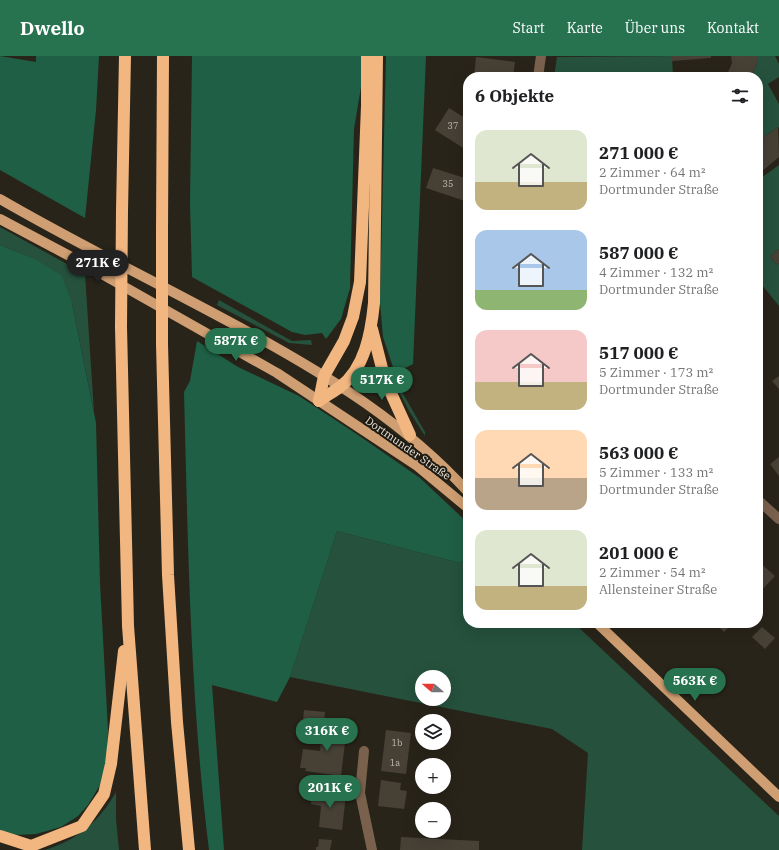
<!DOCTYPE html>
<html lang="de">
<meta charset="utf-8">
<style>
body{margin:0;font-family:"IBM Plex Serif",serif;background:#f2f2f2;color:#202124;height:100vh;display:flex;flex-direction:column;font-size:15px;white-space:nowrap}
*{box-sizing:border-box;margin:0}
p{font-size:13px;color:#757577}
.icon{flex:none;width:22px;height:22px;fill:none;stroke:currentColor;stroke-width:2;stroke-linecap:round;stroke-linejoin:round}
.map{position:relative;flex:1;overflow:hidden}
.panel{position:absolute;left:463px;top:16px;width:300px;height:556px;display:flex;flex-direction:column;background:#fff;border-radius:16px;box-shadow:0 4px 16px #0002}
.panel>*{flex:none}
.needle{width:26px;rotate:290deg}
.fabs{position:absolute;left:415px;top:614px;display:grid;gap:8px}
.fabs a{display:grid;place-items:center;width:36px;height:36px;border-radius:50%;background:#fff;box-shadow:0 4px 16px #0002;font-size:20px}
.price{position:absolute;translate:-50% -34px;padding:0 9px;border-radius:14px;background:#27734f;color:#fff;font-size:13px;line-height:26px;filter:drop-shadow(0 1px 2px #0008)}
.price::after{content:'';position:absolute;left:50%;top:24px;width:12px;height:9px;margin-left:-6px;background:inherit;clip-path:polygon(0 0,100% 0,50% 100%)}
.price.selected{background:#222;color:#fff}
ul{padding:0;list-style:none}
li{display:flex;align-items:center;gap:12px;height:100px;padding:0 12px}
li span{display:grid;place-items:center;flex:none;width:112px;height:80px;border-radius:12px;color:#555}
li>.icon{margin-inline-start:auto}
span .icon{width:48px;height:48px;fill:#fffc;stroke-width:1}
li b{font-size:17px}
h2{display:flex;justify-content:space-between;align-items:center;height:48px;padding:0 12px;font-size:17px}
header{display:flex;align-items:center;gap:24px;box-sizing:border-box;height:56px;padding:0 20px;background:#27734f;color:#fff}
header strong{font-size:19px}
nav{display:flex;gap:22px;margin-inline-start:auto;font-size:14px}
.map>svg:first-child{display:block}
</style>
<header>
<strong>Dwello</strong>
<nav><a>Start</a><a>Karte</a><a>Über uns</a><a>Kontakt</a></nav>
</header>
<div class="map">
<svg width="779" height="794" viewBox="0 0 779 794">
<rect width="100%" height="100%" fill="#292419"/>
<g fill="#25513d" fill-rule="evenodd">
<polygon points="672,0 673,21 554,21 557,1"/>
<polygon points="758,0 775,0 779,8 779,21 768,28 779,48 779,72 778,71 758,85 758,21 751,21 758,6"/>
<polygon points="779,109 779,193 770,200 776,209 779,207 779,250 758,224 758,124"/>
<polygon points="0,171 85,218 94,356 72,247 33,202 0,189"/>
<polygon points="219,244 292,285 311,284 312,289 289,287 217,249"/>
<polygon points="398,329 425,376 425,380 409,355 396,330"/>
<path d="M 337,475 L 460,507 L 468,501 L 468,567 L 574,567 L 779,760 L 779,794 L 582,794 L 588,697 L 552,673 L 290,621 ZM 422,621 L 444,621 L 444,643 L 422,643 Z"/>
<path d="M 116,736 L 116,763 L 119,794 L 45,794 C 77,784 99,766 116,736 Z"/>
</g>
<g fill="#1f5f45">
<polygon points="0,0 36,6 36,0 99,0 96,54 85,162 0,114"/>
<polygon points="192,0 363,0 363,19 354,73 350,232 341,263 326,283 322,277 305,279 292,276 192,221 190,147"/>
<polygon points="386,0 426,0 413,308 395,317 383,281 380,246"/>
<polygon points="0,189 33,202 61,219 72,247 96,367 100,527 108,674 107,703 100,729 88,749 78,760 61,771 36,778 15,779 0,775"/>
<path d="M 197,285 L 238,311 L 299,340 L 358,379 L 420,422 L 468,467 L 468,501 L 460,507 L 337,475 L 290,621 L 277,646 L 212,629 L 224,794 L 209,794 C 190,642 188,489 184,336 L 190,325 Z"/>
</g>
<g fill="#464035">
<polygon points="672,0 711,0 711,2 672,5"/>
<polygon points="731,0 758,0 758,6 751,21 726,21 732,7"/>
<polygon points="476,1 515,6 513,21 474,21"/>
<polygon points="449,52 468,64 468,95 435,74"/>
<polygon points="778,71 779,101 760,117 758,113 758,85"/>
<polygon points="433,112 468,123 468,146 426,132"/>
<polygon points="779,193 779,207 776,209 770,200"/>
<polygon points="779,320 779,333 772,325"/>
<polygon points="779,401 779,420 770,408"/>
<polygon points="758,505 775,520 758,538"/>
<polygon points="715,567 733,567 724,576"/>
<polygon points="762,571 775,582 765,593 752,581"/>
<polygon points="304,654 325,656 324,667 303,665"/>
<polygon points="323,668 347,670 341,720 305,715 306,712 300,712 303,693 320,695"/>
<polygon points="386,674 411,677 406,718 381,715"/>
<polygon points="381,724 401,727 400,734 407,735 404,753 378,750"/>
<polygon points="313,734 346,738 342,774 319,771 321,750 311,748"/>
<polygon points="401,781 479,785 479,794 400,794"/>
<polygon points="319,783 332,784 330,794 316,794 316,791 318,791"/>
</g>
<g fill="none" stroke-linecap="round" stroke-linejoin="round">
<g stroke="#79614d" stroke-width="10">
<polyline points="538,21 541,0"/>
<polyline points="758,444 779,463"/>
<polyline points="364,695 360,737 372,794"/>
</g>
<g stroke="#cf9e72" stroke-width="10">
<path d="M 0,143 C 81,190 166,231 248,276 C 330,321 405,367 468,436"/>
<polyline points="0,163 77,204 277,317 416,409 468,452"/>
<polyline points="597,567 779,741"/>
</g>
<g stroke="#f2b680" stroke-width="12">
<polyline points="122,155 125,0"/>
<polyline points="162,173 163,0"/>
<polyline points="121,271 128,570 145,794"/>
<polyline points="372,273 385,324 410,379"/>
<polyline points="162,288 168,519 177,666 189,794"/>
<path d="M 319,345 C 326,340 333,336 340,331 C 365,312 371,277 374,247 L 377,0"/>
<polyline points="319,345 324,320 344,285 353,261 360,226 367,50 367,0"/>
<polyline points="0,780 31,790 82,770 104,738 111,708 124,595"/>
</g>
<g stroke="#f2b680" stroke-width="12">
<polyline points="162,173 162,288"/>
<polyline points="121,271 122,155"/>
</g>
</g>
<g text-anchor="middle" dominant-baseline="central" stroke-width="4" stroke-linejoin="round" paint-order="stroke">
<g font-size="9" fill="#c0bcb4">
<text x="453" y="69">37</text>
<text x="448" y="127">35</text>
<text x="397" y="686">1b</text>
<text x="395" y="706">1a</text>
</g>
<g font-size="11" fill="#e9e5de" stroke="#1f1a10">
<text transform="translate(408 392) rotate(35)">Dortmunder Straße</text>
</g>
</g>
</svg>
<div class="fabs">
<a><svg class="needle" viewBox="-14 -14 28 28"><path d="M0-13l5 13h-10z" fill="#e53935"/><path d="M0 13l5-13h-10z" fill="#757577"/></svg></a>
<a><svg class="icon" aria-label="layers" viewBox="0 0 24 24"><path d="M12 4l9 5-9 5-9-5zM3 14l9 5 9-5"/></svg></a>
<a>+</a>
<a>−</a>
</div>
<b class="price selected" style="left:98px;top:228px">271K €</b>
<b class="price" style="left:236px;top:306px">587K €</b>
<b class="price" style="left:382px;top:345px">517K €</b>
<b class="price" style="left:695px;top:646px">563K €</b>
<b class="price" style="left:327px;top:696px">316K €</b>
<b class="price" style="left:330px;top:753px">201K €</b>
<section class="panel">
<h2>6 Objekte<svg class="icon" aria-label="filters" viewBox="0 0 24 24"><path d="M4 7h16M4 17h16"/><circle cx="9" cy="7" r="2"/><circle cx="15" cy="17" r="2"/></svg></h2>
<ul>
<li><span style="background:linear-gradient(#dfe7d0 65%,#c2b280 0)"><svg class="icon" aria-label="home" viewBox="0 0 24 24"><path d="M3 11l9-7 9 7M6 9v11h12V9"/></svg></span><div><b>271 000 €</b><p>2 Zimmer · 64 m²</p><p>Dortmunder Straße</p></div></li>
<li><span style="background:linear-gradient(#a9c7e8 75%,#8fb573 0)"><svg class="icon" aria-label="home" viewBox="0 0 24 24"><path d="M3 11l9-7 9 7M6 9v11h12V9"/></svg></span><div><b>587 000 €</b><p>4 Zimmer · 132 m²</p><p>Dortmunder Straße</p></div></li>
<li><span style="background:linear-gradient(#f6c9c9 65%,#c2b280 0)"><svg class="icon" aria-label="home" viewBox="0 0 24 24"><path d="M3 11l9-7 9 7M6 9v11h12V9"/></svg></span><div><b>517 000 €</b><p>5 Zimmer · 173 m²</p><p>Dortmunder Straße</p></div></li>
<li><span style="background:linear-gradient(#ffd9b3 60%,#b9a48a 0)"><svg class="icon" aria-label="home" viewBox="0 0 24 24"><path d="M3 11l9-7 9 7M6 9v11h12V9"/></svg></span><div><b>563 000 €</b><p>5 Zimmer · 133 m²</p><p>Dortmunder Straße</p></div></li>
<li><span style="background:linear-gradient(#dfe7d0 70%,#c2b280 0)"><svg class="icon" aria-label="home" viewBox="0 0 24 24"><path d="M3 11l9-7 9 7M6 9v11h12V9"/></svg></span><div><b>201 000 €</b><p>2 Zimmer · 54 m²</p><p>Allensteiner Straße</p></div></li>
</ul>
</section>
</div>
